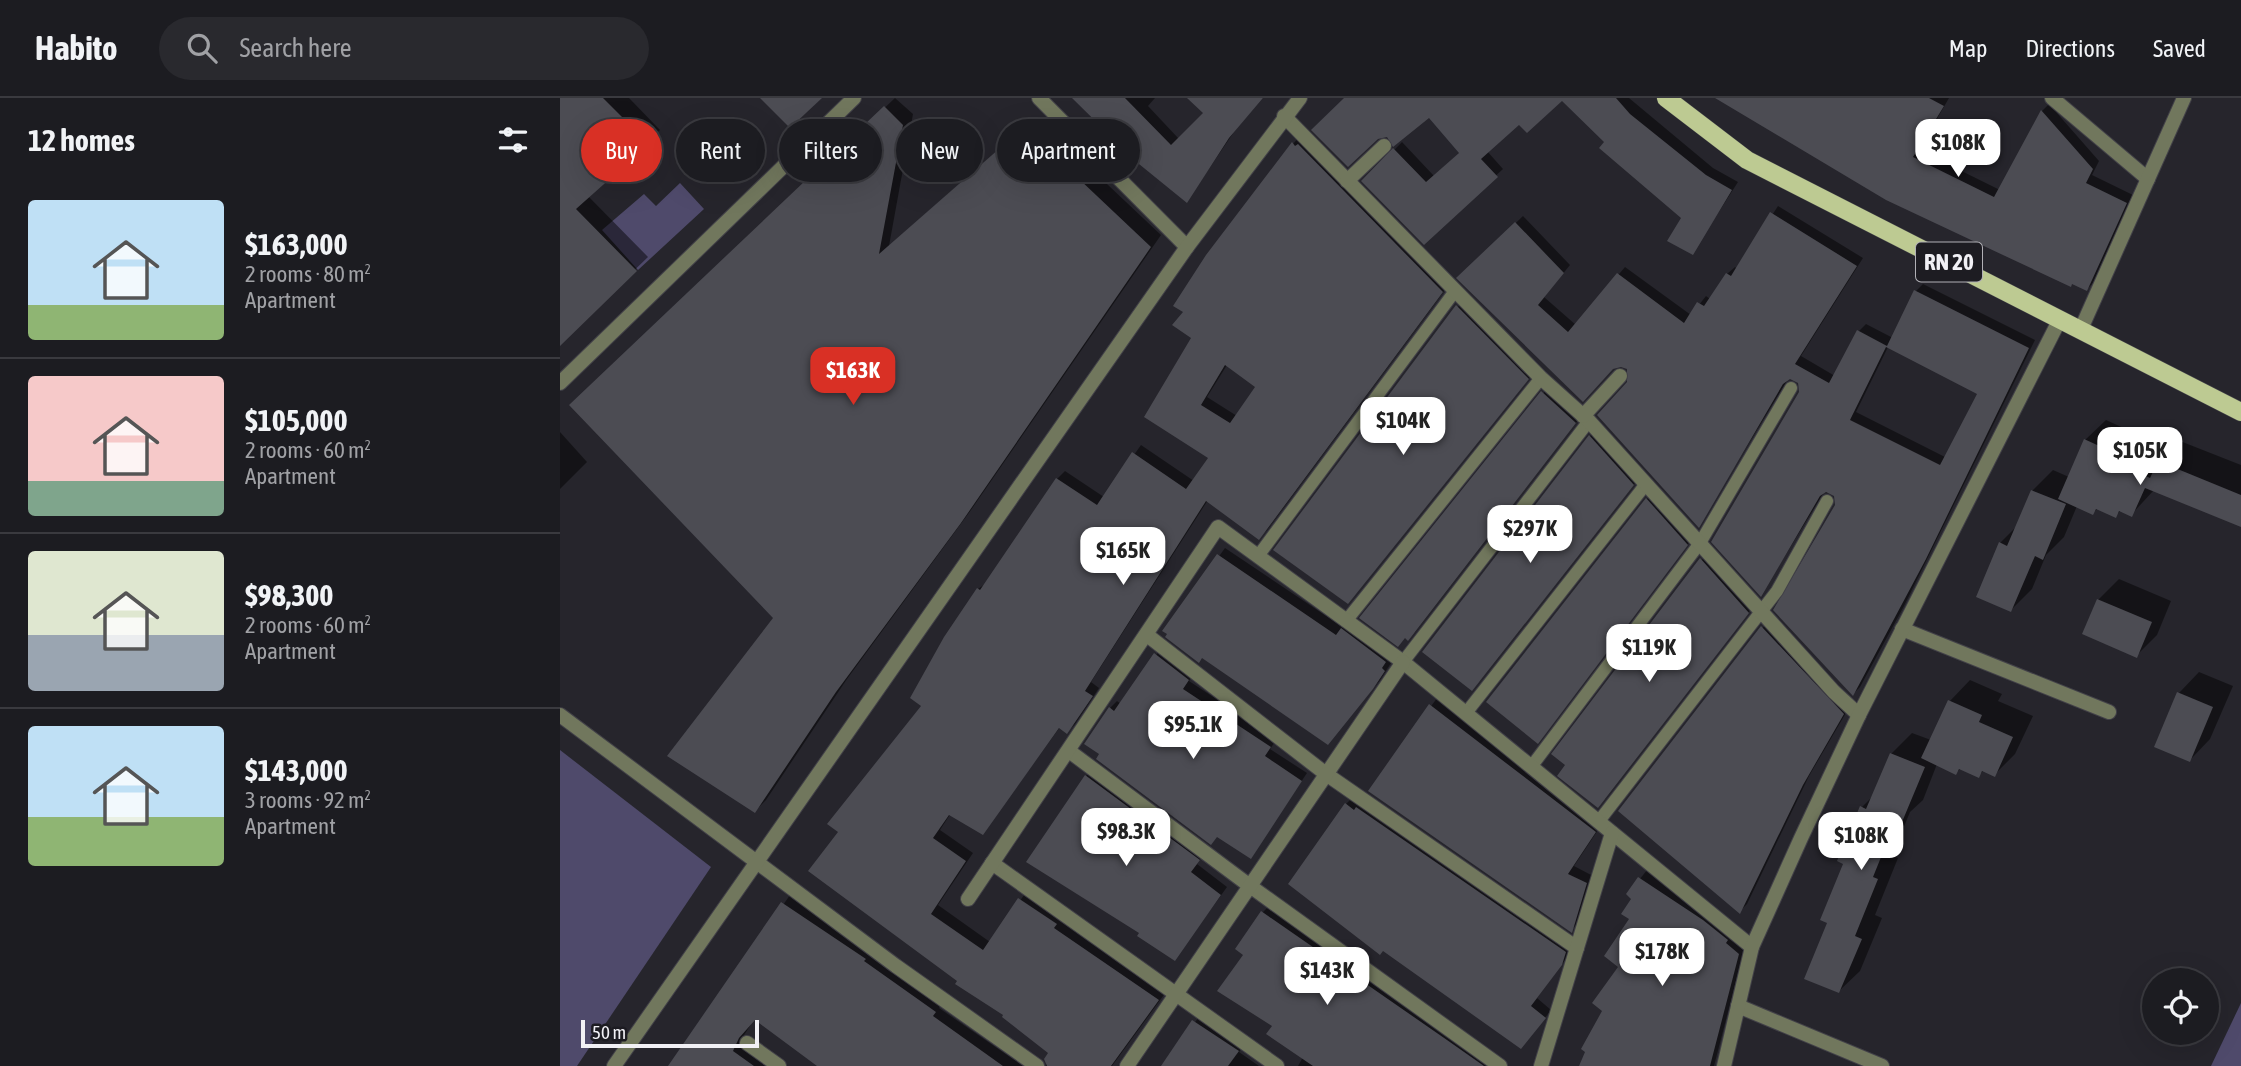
<!DOCTYPE html>
<meta charset="utf-8">
<style>
body{margin:0;font-family:"Asap Condensed",sans-serif;background:#29292e;color:#f1f3f6;height:100vh;display:flex;flex-direction:column;font-size:26px;white-space:nowrap}
*{box-sizing:border-box;margin:0}
p{font-size:23px;color:#a0a1a5}
.icon{flex:none;width:38px;height:38px;fill:none;stroke:currentColor;stroke-width:2;stroke-linecap:round;stroke-linejoin:round}
.map{position:relative;flex:1;overflow:hidden}
.side{display:flex;flex-direction:column;background:#1c1c21;width:560px}
.side>*{flex:none}
.guide{position:absolute;left:21px;top:21px;width:665px;height:63px;display:flex;gap:14px}
.controls{position:absolute;left:1582px;top:870px;display:grid;gap:14px}
.controls a{display:grid;place-items:center;width:77px;height:77px;border-radius:50%;background:#1c1c21;box-shadow:0 7px 28px #0002,0 0 0 2px #3a3a3f;font-size:35px}
.scale{position:absolute;left:21px;bottom:18px;width:178px;box-sizing:border-box;padding-left:7px;border:4px solid #f1f0f5;border-top:0;font-size:19px;line-height:24px;white-space:nowrap;color:#f1f0f5;-webkit-text-stroke:5px #1d1c22;paint-order:stroke}
.price{position:absolute;translate:-50% -60px;padding:0 16px;border-radius:14px;background:#fff;color:#222;font-size:23px;line-height:46px;filter:drop-shadow(0 2px 4px #0008)}
.price::after{content:'';position:absolute;left:50%;top:42px;width:21px;height:16px;margin-left:-10px;background:inherit;clip-path:polygon(0 0,100% 0,50% 100%)}
.price.current{background:#d93025;color:#fff}
ul{padding:0;list-style:none}
li{display:flex;align-items:center;gap:21px;height:175px;padding:0 28px}
li+li{border-top:2px solid #3a3a3f}
li span{display:grid;place-items:center;flex:none;width:196px;height:140px;border-radius:7px;color:#555}
li>.icon{margin-inline-start:auto}
span .icon{width:84px;height:84px;fill:#fffc;stroke-width:1}
li b{font-size:30px}
h2{display:flex;justify-content:space-between;align-items:center;height:84px;padding:0 28px;font-size:30px}
.tag{padding:0 24px;border-radius:32px;background:#1c1c21;box-shadow:0 7px 28px #0002,0 0 0 2px #3a3a3f;font-size:24px;line-height:63px}
.tag.current{background:#d93025;color:#fff}
header{display:flex;align-items:center;gap:42px;box-sizing:border-box;height:98px;padding:0 35px;background:#1c1c21;border-bottom:2px solid #3a3a3f}
header strong{font-size:33px}
nav{display:flex;gap:38px;margin-inline-start:auto;font-size:24px}
.search{width:490px;height:63px;background:#29292e;display:flex;align-items:center;gap:18px;box-sizing:border-box;padding:0 24px;border-radius:38px;color:#a0a1a5;font-size:26px}
main{display:flex;flex:1;min-height:0}
.map>svg:first-child{display:block}
</style>
<header>
<strong>Habito</strong>
<div class="search"><svg class="icon" aria-label="search" viewBox="0 0 24 24"><circle cx="10" cy="10" r="6"/><path d="M15 15l6 6"/></svg>Search here</div>
<nav><a>Map</a><a>Directions</a><a>Saved</a></nav>
</header>
<main>
<section class="side">
<h2>12 homes<svg class="icon" aria-label="filters" viewBox="0 0 24 24"><path d="M4 7h16M4 17h16"/><circle cx="9" cy="7" r="2"/><circle cx="15" cy="17" r="2"/></svg></h2>
<ul>
<li><span style="background:linear-gradient(#bfe0f5 75%,#8fb573 0)"><svg class="icon" aria-label="home" viewBox="0 0 24 24"><path d="M3 11l9-7 9 7M6 9v11h12V9"/></svg></span><div><b>$163,000</b><p>2 rooms · 80 m²</p><p>Apartment</p></div></li>
<li><span style="background:linear-gradient(#f6c9c9 75%,#7fa58c 0)"><svg class="icon" aria-label="home" viewBox="0 0 24 24"><path d="M3 11l9-7 9 7M6 9v11h12V9"/></svg></span><div><b>$105,000</b><p>2 rooms · 60 m²</p><p>Apartment</p></div></li>
<li><span style="background:linear-gradient(#dfe7d0 60%,#9aa5b1 0)"><svg class="icon" aria-label="home" viewBox="0 0 24 24"><path d="M3 11l9-7 9 7M6 9v11h12V9"/></svg></span><div><b>$98,300</b><p>2 rooms · 60 m²</p><p>Apartment</p></div></li>
<li><span style="background:linear-gradient(#bfe0f5 65%,#8fb573 0)"><svg class="icon" aria-label="home" viewBox="0 0 24 24"><path d="M3 11l9-7 9 7M6 9v11h12V9"/></svg></span><div><b>$143,000</b><p>3 rooms · 92 m²</p><p>Apartment</p></div></li>
</ul>
</section>
<div class="map">
<svg width="1681" height="968" viewBox="0 0 1681 968">
<rect width="100%" height="100%" fill="#26252c"/>
<g fill="#4f4a6b">
<polygon points="120,85 144,111 78,172 42,132 84,96 96,108"/>
<polygon points="0,652 151,769 17,968 0,968"/>
<polygon points="1681,905 1681,968 1651,968"/>
</g>
<g fill="#0007" fill-rule="evenodd">
<polygon points="0,0 69,0 100,32 28,98 88,159 0,244"/>
<polygon points="335,0 353,16 329,148 476,19 601,137 411,412 287,581 206,702 195,713 215,520 22,296"/>
<polygon points="514,0 595,0 588,8 619,41 645,15 630,0 703,0 676,31 627,103"/>
<polygon points="786,0 1069,0 1153,70 1178,84 1133,154 1124,120 1002,1 959,24 927,53 943,71 864,144 804,83 842,44 874,78 901,54 869,17 828,37"/>
<polygon points="1313,0 1389,0 1359,52 1440,92 1482,13 1489,6 1539,63 1532,77 1573,97 1534,184 1527,191 1325,99"/>
<path d="M 740,38 L 890,185 L 707,432 L 699,439 L 648,402 L 531,584 L 539,590 L 515,626 L 507,634 L 500,629 L 423,735 L 391,715 L 380,732 L 413,755 L 378,807 L 430,844 L 467,793 L 606,894 L 552,968 L 486,968 L 486,962 L 491,955 L 400,882 L 280,734 L 364,607 L 386,540 L 418,491 L 428,484 L 497,381 L 505,373 L 544,399 L 581,347 L 634,383 L 650,359 L 586,318 L 633,239 L 733,46 ZM 667,267 L 697,289 L 677,318 L 647,299 Z"/>
<path d="M 1218,108 L 1303,160 L 1241,258 L 1275,278 L 1299,233 L 1306,226 L 1333,240 L 1356,193 L 1363,186 L 1475,242 L 1344,508 L 1300,589 L 1293,596 L 1276,397 L 1264,394 L 1201,497 L 1240,295 L 1237,281 L 1228,281 L 1139,427 L 1069,285 L 1069,270 L 899,180 L 963,118 L 1010,167 L 984,199 L 1016,227 L 1065,169 L 1131,217 L 1146,198 L 1150,201 L 1167,176 L 1175,169 L 1177,171 ZM 1328,249 L 1419,295 L 1385,359 L 1296,314 Z"/>
<polygon points="904,201 975,273 795,497 716,452"/>
<polygon points="990,287 1022,317 855,534 846,539 802,520"/>
<polygon points="1546,322 1579,337 1576,343 1606,357 1620,343 1681,367 1681,426 1594,392 1571,417 1561,412 1555,418 1538,410 1533,415 1517,408 1504,439 1486,457 1472,491 1451,512 1440,445 1458,427 1472,393 1493,372 1509,379 1525,342"/>
<polygon points="1037,332 1080,379 919,584 1030,338"/>
<polygon points="0,334 27,364 0,391"/>
<polygon points="1094,395 1134,438 985,636 1087,401"/>
<polygon points="665,450 784,530 789,524 832,556 827,562 831,565 820,582 775,637 605,533"/>
<polygon points="1148,454 1195,506 1045,701 994,656"/>
<polygon points="1559,481 1611,503 1597,537 1576,558 1538,502"/>
<polygon points="1209,522 1290,608 1249,678 1187,806 1180,813 1060,713"/>
<polygon points="602,549 635,574 629,583 717,641 710,651 747,675 691,759 550,610 557,603 561,606"/>
<polygon points="1639,574 1673,588 1650,641 1630,662 1619,595"/>
<polygon points="1410,582 1442,596 1438,603 1473,618 1455,656 1434,677 1424,672 1418,678 1401,670 1396,675 1377,666 1363,702 1350,714 1332,758 1338,760 1315,817 1322,820 1300,873 1279,893 1269,824 1302,709 1314,697 1331,656 1352,635 1371,642 1390,603"/>
<polygon points="877,600 1042,726 1014,768 1033,778 1018,825 1011,832 810,693"/>
<polygon points="534,671 645,754 637,766 667,789 615,861 581,835 526,678"/>
<polygon points="793,699 1012,846 1008,858 977,900 991,912 968,942 786,706"/>
<polygon points="1087,772 1151,815 1185,848 1154,968 1020,968 1061,869 1074,801 1068,796"/>
<polygon points="230,797 382,905 379,910 463,968 281,968 195,920 179,945 213,968 110,968"/>
<polygon points="710,807 942,968 738,968 743,959 714,928 686,857 703,814"/>
<polygon points="641,916 685,945 679,954 699,968 603,968"/>
</g>
<g fill="#4c4c53" fill-rule="evenodd">
<polygon points="0,0 43,0 89,46 16,111 77,173 0,248"/>
<polygon points="200,0 262,0 230,30"/>
<polygon points="512,0 565,0 611,47 643,15 627,0 703,0 669,40 627,105 579,66"/>
<polygon points="784,0 1056,0 1070,16 1146,77 1172,92 1133,157 1107,143 1121,120 1039,50 1044,44 1002,3 967,35 959,27 921,61 938,79 864,147 801,83 833,50 866,84 899,55 869,20 833,49 827,39 818,41 788,69 751,32"/>
<polygon points="1155,0 1369,0 1384,8 1353,59 1434,99 1481,12 1533,71 1526,85 1567,105 1527,193 1512,186 1511,189 1326,102"/>
<polygon points="324,8 343,27 319,156 464,29 591,149 401,425 276,594 195,715 107,658 213,520 9,307"/>
<path d="M 732,44 L 735,48 L 738,46 L 883,194 L 699,442 L 646,403 L 525,593 L 533,598 L 507,636 L 499,630 L 423,737 L 389,717 L 373,740 L 406,763 L 371,816 L 423,852 L 458,800 L 497,826 L 494,830 L 599,902 L 551,968 L 487,968 L 484,961 L 488,955 L 442,919 L 443,917 L 395,886 L 397,883 L 248,773 L 278,734 L 267,726 L 361,608 L 350,600 L 384,539 L 417,490 L 420,492 L 496,380 L 537,407 L 572,354 L 626,391 L 648,360 L 584,319 L 631,240 L 612,227 L 623,214 L 613,208 L 646,157 ZM 665,267 L 695,289 L 670,325 L 641,307 Z"/>
<path d="M 1210,114 L 1297,168 L 1235,266 L 1269,285 L 1297,232 L 1327,248 L 1354,192 L 1469,250 L 1366,461 L 1293,598 L 1213,512 L 1275,407 L 1274,398 L 1266,394 L 1260,398 L 1201,499 L 1151,444 L 1239,294 L 1238,285 L 1230,281 L 1223,286 L 1139,430 L 1037,317 L 1067,284 L 1067,271 L 1061,269 L 1053,271 L 1023,304 L 896,180 L 955,124 L 1004,175 L 978,207 L 1008,234 L 1057,175 L 1124,225 L 1137,204 L 1144,208 L 1166,175 L 1171,178 ZM 1326,249 L 1417,296 L 1380,367 L 1290,322 Z"/>
<polygon points="896,207 969,281 788,506 713,452"/>
<polygon points="981,293 1016,325 848,543 845,540 838,549 799,520"/>
<polygon points="1029,337 1074,387 912,593 862,554"/>
<polygon points="1524,341 1559,357 1556,364 1590,380 1598,363 1681,397 1681,429 1585,390 1572,419 1559,413 1556,420 1536,411 1533,417 1498,401"/>
<polygon points="1471,392 1506,406 1483,462 1475,458 1451,514 1416,499 1439,444 1447,448"/>
<polygon points="1086,400 1128,447 978,646 926,604"/>
<polygon points="657,456 776,537 781,530 826,564 822,570 825,573 813,591 768,647 642,560 639,565 605,539 607,536 602,533"/>
<polygon points="1140,460 1189,515 1038,710 997,678 1005,667 991,656"/>
<polygon points="1537,501 1592,524 1577,560 1522,536"/>
<polygon points="1201,528 1284,616 1243,687 1180,816 1058,713"/>
<polygon points="594,555 629,582 623,591 711,649 705,658 742,683 691,761 657,739 651,747 536,661 539,656 524,646 549,609 554,613"/>
<polygon points="1617,594 1653,609 1630,664 1594,649"/>
<polygon points="1388,602 1422,617 1419,624 1453,639 1435,679 1422,673 1419,680 1399,671 1396,677 1361,660"/>
<polygon points="869,606 1036,734 1008,776 1027,785 1012,835 808,693"/>
<polygon points="1330,655 1365,669 1342,724 1336,722 1313,779 1318,781 1295,838 1302,841 1279,895 1244,881 1267,825 1260,822 1283,766 1277,763 1300,708 1306,711"/>
<polygon points="525,677 640,762 631,774 661,797 615,863 577,838 579,835 466,764"/>
<polygon points="785,705 794,712 796,709 1006,854 1002,867 971,908 986,920 961,951 823,853 820,857 728,786"/>
<polygon points="1078,779 1143,822 1168,842 1166,845 1179,856 1150,968 1019,968 1025,954 1021,951 1042,913 1032,905 1058,869 1044,858 1069,821 1061,816 1071,801 1066,796"/>
<polygon points="221,804 306,861 304,863 376,914 373,918 443,968 257,968 195,922 179,940 173,953 194,968 108,968"/>
<polygon points="701,813 887,942 924,968 753,968 706,936 712,928 657,893 683,857 675,851"/>
<polygon points="632,922 679,953 668,968 601,968"/>
</g>
<g fill="none" stroke-linecap="round" stroke-linejoin="round">
<g stroke="#424148" stroke-width="14">
<g id="service">
<polyline points="698,458 895,193"/>
<polyline points="786,523 981,280"/>
<polyline points="843,564 1029,323"/>
<polyline points="906,615 1086,386"/>
<polyline points="971,669 1140,445 1231,290"/>
<polyline points="1039,723 1217,493 1267,403"/>
</g>
</g>
<g stroke="#424148" stroke-width="16">
<g id="pedestrian">
<polyline points="724,18 981,280 1029,323 1274,594 1299,617"/>
<polyline points="787,83 824,48"/>
<polyline points="1023,318 1060,278"/>
</g>
</g>
<g stroke="#424148" stroke-width="16">
<g id="minor">
<polyline points="479,0 627,149"/>
<polyline points="1492,0 1588,81"/>
<polyline points="1521,231 1624,0"/>
<polyline points="0,285 294,0"/>
<polyline points="1342,531 1549,614"/>
<polyline points="587,537 766,676 1017,850"/>
<polyline points="0,617 336,868 477,968"/>
<polyline points="509,653 690,788 940,968"/>
<polyline points="432,765 717,968"/>
<polyline points="408,801 658,429 843,564 1192,849"/>
<polyline points="1178,908 1322,968"/>
<polyline points="187,945 219,968"/>
<polyline points="54,968 627,149 740,0"/>
<polyline points="567,968 843,564"/>
<polyline points="981,968 1052,735"/>
<polyline points="1164,968 1192,849 1241,740 1299,617 1500,221"/>
</g>
</g>
<g stroke="#424148" stroke-width="19">
<polyline id="primary" points="1106,0 1187,62 1681,314"/>
</g>
<use href="#service" stroke="#71775d" stroke-width="12"/>
<use href="#pedestrian" stroke="#71775d" stroke-width="14"/>
<use href="#minor" stroke="#71775d" stroke-width="14"/>
<use href="#primary" stroke="#bdca92" stroke-width="18"/>
</g>
<g text-anchor="middle" dominant-baseline="central" stroke-width="5" stroke-linejoin="round" paint-order="stroke">
<rect fill="#1d1c22" stroke="#b1b0b6" stroke-width="2" x="1356" y="144.5" width="66" height="39" rx="5"/>
<g font-size="23" font-weight="bold" fill="#f1f0f5">
<text x="1389" y="164">RN 20</text>
</g>
</g>
</svg>
<div class="controls">
<a><svg class="icon" aria-label="locate" viewBox="0 0 24 24"><circle cx="12" cy="12" r="6"/><path d="M12 2v4M12 18v4M2 12h4M18 12h4"/></svg></a>
</div>
<div class="scale">50 m</div>
<b class="price" style="left:1398px;top:81px">$108K</b>
<b class="price current" style="left:293px;top:309px">$163K</b>
<b class="price" style="left:843px;top:359px">$104K</b>
<b class="price" style="left:1580px;top:389px">$105K</b>
<b class="price" style="left:970px;top:467px">$297K</b>
<b class="price" style="left:563px;top:489px">$165K</b>
<b class="price" style="left:1089px;top:586px">$119K</b>
<b class="price" style="left:633px;top:663px">$95.1K</b>
<b class="price" style="left:566px;top:770px">$98.3K</b>
<b class="price" style="left:1301px;top:774px">$108K</b>
<b class="price" style="left:1102px;top:890px">$178K</b>
<b class="price" style="left:767px;top:909px">$143K</b>
<div class="guide">
<a class="tag current">Buy</a>
<a class="tag">Rent</a>
<a class="tag">Filters</a>
<a class="tag">New</a>
<a class="tag">Apartment</a>
</div>
</div>
</main>
